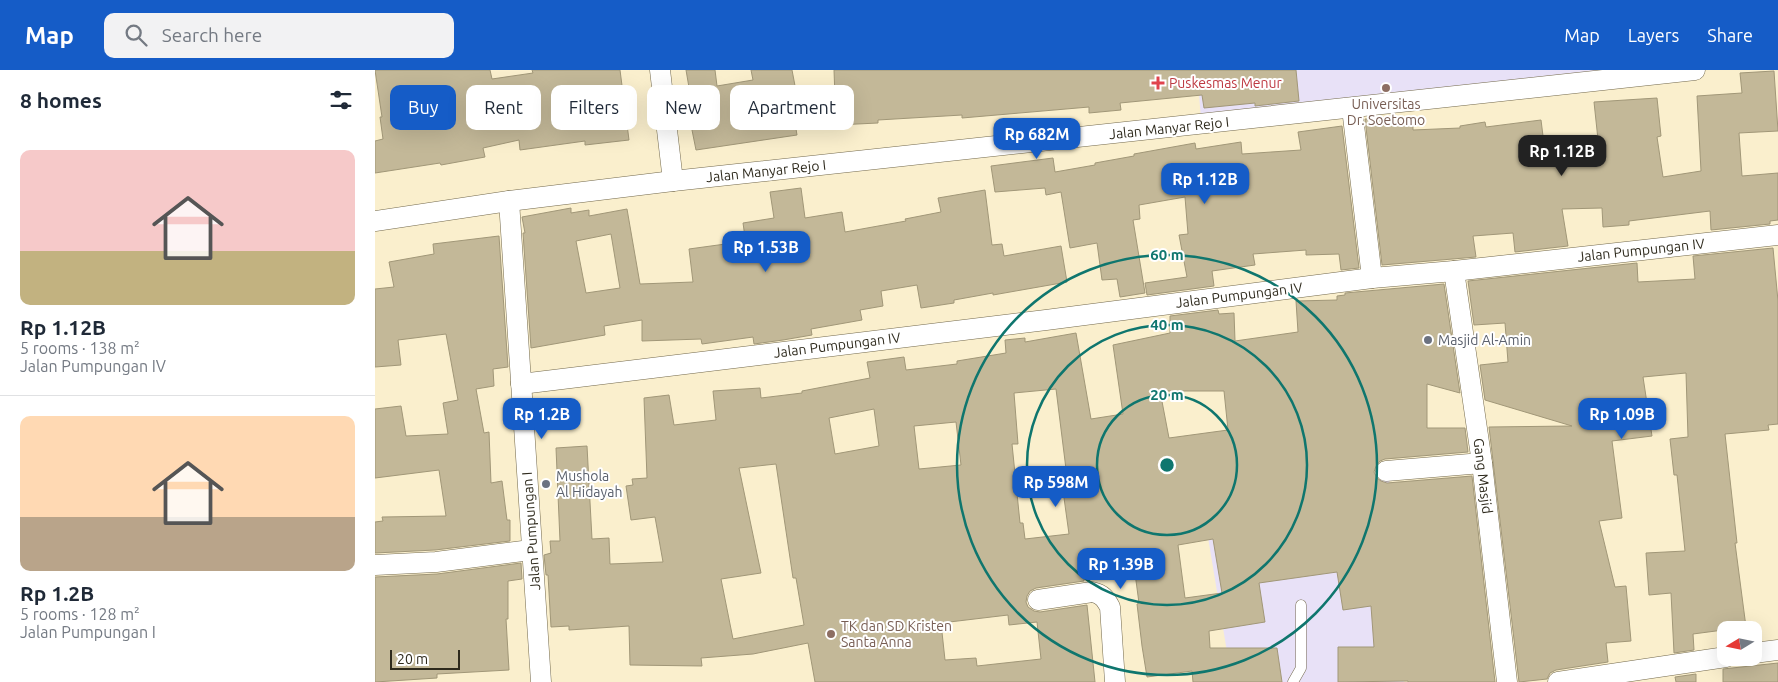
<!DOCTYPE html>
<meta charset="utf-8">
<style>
body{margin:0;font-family:Ubuntu,sans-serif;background:#f2f2f3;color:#1f2937;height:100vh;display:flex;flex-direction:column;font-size:19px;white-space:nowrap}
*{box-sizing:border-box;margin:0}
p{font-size:16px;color:#747a83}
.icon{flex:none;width:28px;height:28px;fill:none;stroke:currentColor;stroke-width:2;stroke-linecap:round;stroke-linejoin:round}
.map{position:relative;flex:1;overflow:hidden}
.side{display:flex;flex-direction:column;background:#fff;width:375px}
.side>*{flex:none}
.banner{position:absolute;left:15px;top:15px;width:475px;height:45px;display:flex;gap:10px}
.needle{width:32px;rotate:260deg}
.controls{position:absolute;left:1342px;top:551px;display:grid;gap:10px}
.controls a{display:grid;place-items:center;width:45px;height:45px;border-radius:10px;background:#fff;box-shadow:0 5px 20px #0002;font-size:25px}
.scale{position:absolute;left:15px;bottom:12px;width:70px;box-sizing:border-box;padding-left:5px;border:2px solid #2e2a1d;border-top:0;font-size:14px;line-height:18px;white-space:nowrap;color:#2e2a1d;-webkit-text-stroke:4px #fff;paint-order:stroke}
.price{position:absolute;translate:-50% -42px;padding:0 11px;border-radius:10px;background:#155cc7;color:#fff;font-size:16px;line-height:32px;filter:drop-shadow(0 1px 2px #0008)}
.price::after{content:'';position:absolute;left:50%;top:30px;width:15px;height:11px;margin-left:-8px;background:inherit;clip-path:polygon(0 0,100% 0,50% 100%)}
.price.active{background:#222;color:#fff}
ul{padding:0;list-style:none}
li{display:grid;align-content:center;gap:10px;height:265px;padding:0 20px}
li+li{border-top:1px solid #e0e1e3}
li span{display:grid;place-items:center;height:155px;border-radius:10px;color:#555}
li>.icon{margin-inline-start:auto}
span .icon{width:90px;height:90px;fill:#fffc;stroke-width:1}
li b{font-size:21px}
h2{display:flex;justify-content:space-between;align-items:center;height:60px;padding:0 20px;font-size:21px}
.chip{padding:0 18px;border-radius:10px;background:#fff;box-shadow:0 5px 20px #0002;font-size:18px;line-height:45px}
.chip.active{background:#155cc7;color:#fff}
header{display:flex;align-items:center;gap:30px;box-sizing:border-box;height:70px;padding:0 25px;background:#155cc7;color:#fff}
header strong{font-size:24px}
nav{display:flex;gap:28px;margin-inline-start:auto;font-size:18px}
.search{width:350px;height:45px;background:#f2f2f3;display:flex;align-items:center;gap:12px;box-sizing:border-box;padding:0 18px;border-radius:10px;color:#747a83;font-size:19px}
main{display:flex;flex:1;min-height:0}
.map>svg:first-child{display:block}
</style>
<header>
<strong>Map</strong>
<div class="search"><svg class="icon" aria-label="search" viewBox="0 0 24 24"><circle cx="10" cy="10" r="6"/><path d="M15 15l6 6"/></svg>Search here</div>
<nav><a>Map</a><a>Layers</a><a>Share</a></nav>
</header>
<main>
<section class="side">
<h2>8 homes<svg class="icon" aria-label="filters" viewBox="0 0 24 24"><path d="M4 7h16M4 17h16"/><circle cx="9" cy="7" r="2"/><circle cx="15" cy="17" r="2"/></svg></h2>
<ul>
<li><span style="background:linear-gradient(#f6c9c9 65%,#c2b280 0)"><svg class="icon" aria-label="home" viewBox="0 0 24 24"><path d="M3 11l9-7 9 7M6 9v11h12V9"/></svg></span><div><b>Rp 1.12B</b><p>5 rooms · 138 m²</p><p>Jalan Pumpungan IV</p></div></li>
<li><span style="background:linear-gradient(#ffd9b3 65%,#b9a48a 0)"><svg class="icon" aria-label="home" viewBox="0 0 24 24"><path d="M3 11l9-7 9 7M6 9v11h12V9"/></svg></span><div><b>Rp 1.2B</b><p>5 rooms · 128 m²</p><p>Jalan Pumpungan I</p></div></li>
</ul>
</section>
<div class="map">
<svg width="1403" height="612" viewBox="0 0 1403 612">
<rect width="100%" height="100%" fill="#faefcd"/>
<g fill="#e8e1f7">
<polygon points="822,0 1250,0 826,49"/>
<polygon points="1014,408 1030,539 1023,540 1029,612 857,612 824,413 877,429"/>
</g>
<g fill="#c3b898" stroke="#a19778" fill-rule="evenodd">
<polygon points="0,0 115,0 117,9 158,3 157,0 245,0 254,70 210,75 210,71 145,80 144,70 108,78 110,87 66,95 65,93 0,103 0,71 8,69 5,47 7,47"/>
<polygon points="311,0 340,0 342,16 378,10 376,0 417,0 421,21 415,22 422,65 321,80 316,55 308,57 305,39 313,38 312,29 316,29"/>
<polygon points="459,0 921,0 924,31 880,36 880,33 829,38 827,25 745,33 746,40 714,43 714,37 587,48 587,45 503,50 503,53 461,55"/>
<polygon points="1399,1 1403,61 1364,63 1367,106 1403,103 1403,150 1395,151 1395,154 1336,160 1335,141 1254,151 1254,155 1228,157 1227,138 1187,139 1193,176 1140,182 1138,163 1098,166 1101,187 1007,195 990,49 1015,48 1015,54 1038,53 1038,60 1085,58 1085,56 1110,52 1111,57 1166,50 1170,82 1224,79 1219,32 1282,28 1286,66 1282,67 1288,107 1326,101 1322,26 1367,23 1365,3"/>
<polygon points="967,56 984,198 966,200 964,184 931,185 931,180 878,184 880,195 837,201 839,216 772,225 770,213 812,207 804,165 813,164 810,127 764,135 765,149 758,150 770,223 745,227 742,209 727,210 722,173 695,178 686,122 671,125 670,118 620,122 616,96 678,88 680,102 720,95 720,93 759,86 759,84 820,73 821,79 866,72 867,84 926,80 923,62"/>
<path d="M 426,118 L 430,148 L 467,142 L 470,162 L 531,151 L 530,149 L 566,142 L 563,128 L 610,120 L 617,175 L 627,174 L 629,186 L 686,176 L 692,212 L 618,225 L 618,223 L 579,230 L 579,233 L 546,238 L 542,215 L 506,221 L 508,236 L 485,240 L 487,250 L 436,259 L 437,265 L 408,270 L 379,274 L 378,267 L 327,274 L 326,269 L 267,271 L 267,250 L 229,256 L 230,265 L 156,278 L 148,163 L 150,163 L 147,147 L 196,138 L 196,143 L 214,140 L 214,146 L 252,139 L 265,214 L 318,212 L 314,179 L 365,172 L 364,167 L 370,167 L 368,153 L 399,148 L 395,122 ZM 236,164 L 245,218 L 211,223 L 201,171 Z"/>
<polygon points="124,166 133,297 118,299 119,316 101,319 109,363 114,362 116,413 127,411 132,450 135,450 135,471 60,480 0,483 0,452 8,451 7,447 71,446 64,400 0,408 0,339 26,336 31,366 73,364 68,333 83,330 71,264 23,270 26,295 0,297 0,219 19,217 14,192 59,184 58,174"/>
<polygon points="1398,178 1403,231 1403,354 1393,355 1394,360 1350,364 1362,473 1360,473 1371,557 1318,564 1319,580 1299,583 1296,523 1274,525 1271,483 1310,481 1302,405 1299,405 1295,369 1313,367 1311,303 1268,307 1277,366 1237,371 1247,448 1224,451 1240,517 1251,516 1256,571 1231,573 1233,592 1181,600 1175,603 1172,609 1144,612 1114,357 1197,356 1110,330 1105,295 1133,292 1130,253 1099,255 1093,211 1262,193 1263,212 1320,209 1318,186"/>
<path d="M 1069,214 L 1085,323 L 1052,314 L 1052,358 L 1090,358 L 1093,382 L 1010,389 L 1005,391 L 1001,396 L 999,402 L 1002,408 L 1006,411 L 1012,413 L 1097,406 L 1120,612 L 1033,612 L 1033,611 L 963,612 L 963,577 L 999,577 L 996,536 L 968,540 L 962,502 L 884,513 L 890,552 L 834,561 L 835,578 L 902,578 L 907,612 L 818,612 L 817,601 L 772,607 L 767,576 L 762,534 L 764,533 L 759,496 L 708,503 L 709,511 L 661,518 L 655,521 L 652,526 L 651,532 L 653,537 L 659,541 L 665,542 L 712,535 L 720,612 L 440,612 L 433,573 L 378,584 L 326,588 L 327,596 L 255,595 L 254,556 L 194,560 L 194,556 L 176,557 L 173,505 L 171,505 L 169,485 L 176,483 L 175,471 L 185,471 L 181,378 L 212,376 L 217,469 L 234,468 L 235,494 L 288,492 L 280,447 L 256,450 L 251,416 L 258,415 L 257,409 L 272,408 L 269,328 L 294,325 L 299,355 L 341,350 L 338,321 L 385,318 L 386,328 L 427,323 L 427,321 L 495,308 L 492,292 L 529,287 L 531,300 L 582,294 L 582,291 L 631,283 L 630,270 L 650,268 L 650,272 L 701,263 L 716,349 L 748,344 L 738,275 L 795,263 L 795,246 L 843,240 L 844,244 L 859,243 L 860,271 L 923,262 L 921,231 L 962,230 L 962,226 L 970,225 L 970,223 ZM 681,319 L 691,399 L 685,399 L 694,464 L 650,469 L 648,453 L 645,453 L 637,374 L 643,374 L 639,323 ZM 785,321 L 849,321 L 853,360 L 794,368 ZM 499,339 L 504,376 L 460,384 L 454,348 ZM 581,352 L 586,395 L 544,399 L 539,356 ZM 401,394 L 418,508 L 421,508 L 429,555 L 358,569 L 346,509 L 386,503 L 364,398 ZM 838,469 L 847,523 L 810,528 L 803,475 ZM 633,545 L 634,555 L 662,552 L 666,589 L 602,596 L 601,588 L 570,590 L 566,553 Z"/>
<polygon points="146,493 147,509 133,511 133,549 131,549 134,600 62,604 62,608 0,612 0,507 62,504"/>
<polygon points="1403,593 1403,612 1348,612 1348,599"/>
<polygon points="1321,604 1321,612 1301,612 1300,607"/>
</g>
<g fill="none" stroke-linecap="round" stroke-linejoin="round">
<g stroke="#73694c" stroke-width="11">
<polyline id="lane" points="918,612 926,598 926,535"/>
</g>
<g stroke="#73694c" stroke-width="21">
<g id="street">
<polyline points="285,0 298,111"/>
<polyline points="977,38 997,208"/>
<polyline points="134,131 166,612"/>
<polyline points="0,151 134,131 298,111 1320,0"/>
<polyline points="1079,201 1107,393 1132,612"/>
<polyline points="146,314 671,250 997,208 1079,201 1403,165"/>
<polyline points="1011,401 1107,393"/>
<polyline points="0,495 61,492 156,480"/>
<path d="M 663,530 L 717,522 C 727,524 730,528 735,537 L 740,612"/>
<polyline points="1379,583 1403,580"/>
<polyline points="1183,612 1351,587"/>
</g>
</g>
<use href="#lane" stroke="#fff" stroke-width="10"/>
<use href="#street" stroke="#fff" stroke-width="20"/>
</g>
<g fill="none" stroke="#0f766e" stroke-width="2.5">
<circle cx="792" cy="395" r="70"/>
<circle cx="792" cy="395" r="140"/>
<circle cx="792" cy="395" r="210"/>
</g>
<path fill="#e0444e" stroke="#fff" stroke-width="2" d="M780.5 5.5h5v5h5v5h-5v5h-5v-5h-5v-5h5z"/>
<g fill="#8d6e63" stroke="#fff" stroke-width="2">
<circle cx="1011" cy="18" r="5"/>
<circle cx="456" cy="564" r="5"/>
</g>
<g fill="#6b7280" stroke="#fff" stroke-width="2">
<circle cx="1053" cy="270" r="5"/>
<circle cx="171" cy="414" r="5"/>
</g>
<g text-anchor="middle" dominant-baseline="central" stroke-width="4" stroke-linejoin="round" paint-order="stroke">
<g font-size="14" fill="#be3a42" stroke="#fff" text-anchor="start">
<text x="794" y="13">Puskesmas Menur</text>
</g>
<g font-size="14" fill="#785e54" stroke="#fff">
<text x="1011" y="34">Universitas<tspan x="1011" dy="16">Dr. Soetomo</tspan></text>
<text x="466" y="556" text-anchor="start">TK dan SD Kristen<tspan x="466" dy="16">Santa Anna</tspan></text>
</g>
<g font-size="14" fill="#2e2a1d" stroke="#fff">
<text transform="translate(794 58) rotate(-6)">Jalan Manyar Rejo I</text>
<text transform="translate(391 101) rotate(-6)">Jalan Manyar Rejo I</text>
<text transform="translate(1266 180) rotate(-6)">Jalan Pumpungan IV</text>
<text transform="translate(864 225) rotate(-7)">Jalan Pumpungan IV</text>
<text transform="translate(462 275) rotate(-7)">Jalan Pumpungan IV</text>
<text transform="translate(1108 406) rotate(83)">Gang Masjid</text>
<text transform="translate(156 461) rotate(-94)">Jalan Pumpungan I</text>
</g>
<g font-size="14" fill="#5b616d" stroke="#fff" text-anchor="start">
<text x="1063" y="270">Masjid Al-Amin</text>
<text x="181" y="406">Mushola<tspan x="181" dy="16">Al Hidayah</tspan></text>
</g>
</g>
<circle cx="792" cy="395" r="8" fill="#0f766e" stroke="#fff" stroke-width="2.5"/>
<g font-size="15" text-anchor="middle" font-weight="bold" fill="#0f766e" stroke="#fff" stroke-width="4" stroke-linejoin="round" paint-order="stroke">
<text x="792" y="190">60 m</text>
<text x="792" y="260">40 m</text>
<text x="792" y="330">20 m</text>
</g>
</svg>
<div class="controls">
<a><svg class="needle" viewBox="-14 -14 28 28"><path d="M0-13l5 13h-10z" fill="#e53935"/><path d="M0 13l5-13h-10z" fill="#747a83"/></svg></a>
</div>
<div class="scale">20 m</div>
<b class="price" style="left:662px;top:90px">Rp 682M</b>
<b class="price active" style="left:1187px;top:107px">Rp 1.12B</b>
<b class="price" style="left:830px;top:135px">Rp 1.12B</b>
<b class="price" style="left:391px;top:203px">Rp 1.53B</b>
<b class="price" style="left:167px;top:370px">Rp 1.2B</b>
<b class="price" style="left:1247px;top:370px">Rp 1.09B</b>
<b class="price" style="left:681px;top:438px">Rp 598M</b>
<b class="price" style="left:746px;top:520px">Rp 1.39B</b>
<div class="banner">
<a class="chip active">Buy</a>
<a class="chip">Rent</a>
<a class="chip">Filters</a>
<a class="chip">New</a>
<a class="chip">Apartment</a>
</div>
</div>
</main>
